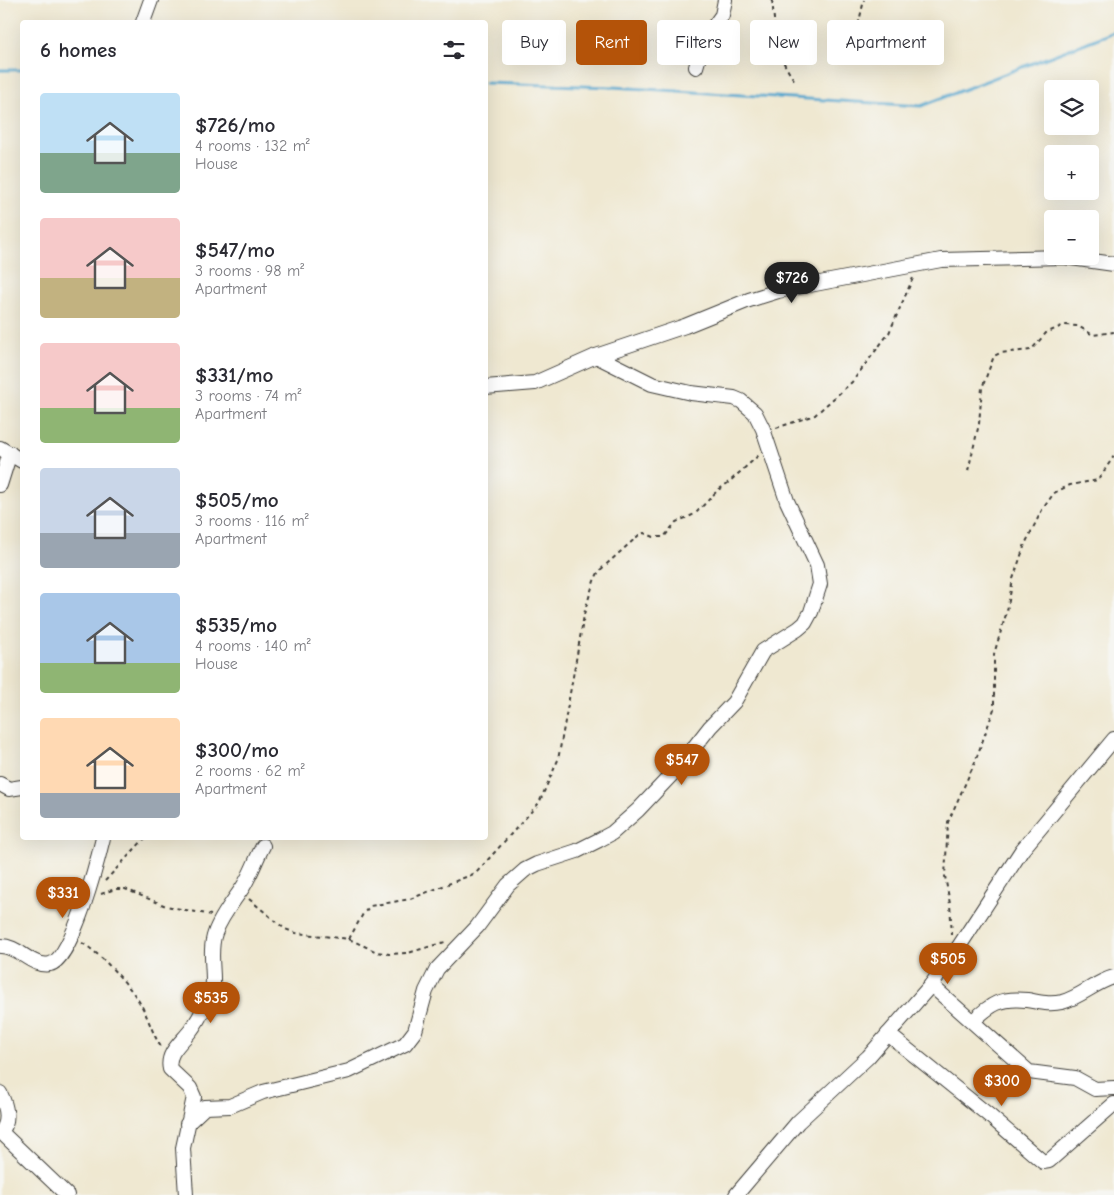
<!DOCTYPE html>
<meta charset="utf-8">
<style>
body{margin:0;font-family:"Comic Neue",sans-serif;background:#f2f2f3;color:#2b2b33;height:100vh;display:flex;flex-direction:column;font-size:19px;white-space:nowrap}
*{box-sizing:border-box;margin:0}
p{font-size:16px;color:#7c7c81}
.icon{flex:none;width:28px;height:28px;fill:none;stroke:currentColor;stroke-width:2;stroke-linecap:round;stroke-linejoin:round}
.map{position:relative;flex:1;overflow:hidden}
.side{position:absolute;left:20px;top:20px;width:468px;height:820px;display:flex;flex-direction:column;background:#fff;border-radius:5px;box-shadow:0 5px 20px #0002}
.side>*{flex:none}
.banner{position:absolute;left:502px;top:20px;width:475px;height:45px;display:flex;gap:10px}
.buttons{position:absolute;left:1044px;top:80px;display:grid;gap:10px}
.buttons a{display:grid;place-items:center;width:55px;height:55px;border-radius:5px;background:#fff;box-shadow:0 5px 20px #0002;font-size:25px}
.price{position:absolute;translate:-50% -42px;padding:0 11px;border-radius:18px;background:#b45309;color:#fff;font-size:16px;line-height:32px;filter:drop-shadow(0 1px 2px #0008)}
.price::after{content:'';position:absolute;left:50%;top:30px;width:15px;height:11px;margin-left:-8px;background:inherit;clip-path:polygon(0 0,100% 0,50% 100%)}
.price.active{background:#222;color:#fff}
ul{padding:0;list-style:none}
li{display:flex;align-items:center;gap:15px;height:125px;padding:0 20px}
li span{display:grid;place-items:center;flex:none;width:140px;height:100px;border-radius:5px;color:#555}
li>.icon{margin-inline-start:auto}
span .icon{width:60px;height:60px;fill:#fffc;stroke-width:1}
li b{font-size:21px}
h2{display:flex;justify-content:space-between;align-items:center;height:60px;padding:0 20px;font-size:21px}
.pill{padding:0 18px;border-radius:5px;background:#fff;box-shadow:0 5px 20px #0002;font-size:18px;line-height:45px}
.pill.active{background:#b45309;color:#fff}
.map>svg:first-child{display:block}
</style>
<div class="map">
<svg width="1114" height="1195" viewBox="0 0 1114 1195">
<rect width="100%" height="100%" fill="#f6f6f2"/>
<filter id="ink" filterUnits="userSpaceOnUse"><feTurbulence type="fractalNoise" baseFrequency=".02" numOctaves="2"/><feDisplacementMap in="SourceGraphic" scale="10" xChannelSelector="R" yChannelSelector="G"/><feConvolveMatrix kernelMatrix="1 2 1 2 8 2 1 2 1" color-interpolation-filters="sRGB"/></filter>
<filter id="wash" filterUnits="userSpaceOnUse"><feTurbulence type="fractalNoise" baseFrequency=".0096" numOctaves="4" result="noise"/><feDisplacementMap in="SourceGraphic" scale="20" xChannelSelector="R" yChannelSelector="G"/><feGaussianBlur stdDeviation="1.12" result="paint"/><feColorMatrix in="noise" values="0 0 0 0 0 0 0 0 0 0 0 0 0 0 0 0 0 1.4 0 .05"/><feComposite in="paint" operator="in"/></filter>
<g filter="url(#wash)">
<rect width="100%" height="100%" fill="#efe8d1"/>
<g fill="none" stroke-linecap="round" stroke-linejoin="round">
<g stroke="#52a6ce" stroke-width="3">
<polyline points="0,70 22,70"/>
<polyline points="485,83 613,87 921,106 1114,32"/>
</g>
</g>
</g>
<g filter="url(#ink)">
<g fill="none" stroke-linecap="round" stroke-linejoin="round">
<g stroke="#3c3b37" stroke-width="16">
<g id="street">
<polyline points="143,22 151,0"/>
<polyline points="696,67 704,40 722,15 725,0"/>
<polyline points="485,387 535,383 596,356 685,326 749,300 778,291 941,260 1064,257 1114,264"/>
<polyline points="0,448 22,461"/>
<polyline points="0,485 10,453"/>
<polyline points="0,784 9,789 22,787"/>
<path d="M 0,946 C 18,945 32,968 50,964 C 72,960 98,859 103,838"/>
<polyline points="931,985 1029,1072 1075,1078 1095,1089 1114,1088"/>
<path d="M 973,1021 C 991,1004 1001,997 1027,1000 C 1040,1002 1049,1005 1062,1002 C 1081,997 1095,982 1114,977"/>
<polyline points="888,1034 991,1117 1043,1162 1049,1161 1114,1104"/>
<path d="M 0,1093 C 6,1105 11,1122 0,1133"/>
<polyline points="187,1124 205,1107 230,1106 263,1092 349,1071 405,1044 415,1031 426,991 437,969 477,927 508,885 525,870 537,864 577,851 599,840 612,833 638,810 677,769 710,727 734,702 763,651 798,629 805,623 811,612 820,584 817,565 787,501 763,429 755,413 741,401 734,398 691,393 652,384 596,356"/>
<polyline points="1,1132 67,1195"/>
<path d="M 186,1195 L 183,1148 L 194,1097 L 190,1088 L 170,1069 C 166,1053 182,1042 191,1030 C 198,1021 204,1008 210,997 C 218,982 207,955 215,933 C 221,916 233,902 243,887 C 251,874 256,859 263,846"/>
<polyline points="736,1195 798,1122 868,1057 931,985 954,954 1022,850 1114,739"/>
</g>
</g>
<g stroke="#3c3b37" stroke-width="2" stroke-dasharray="4 4" stroke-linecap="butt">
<path d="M 772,0 C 776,33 774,53 795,81"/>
<polyline points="854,64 858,26 864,0"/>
<polyline points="776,428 815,415 852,382 889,333 913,278"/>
<polyline points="968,471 979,424 982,388 994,356 1000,353 1031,350 1046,333 1064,325 1078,326 1093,335 1114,332"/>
<polyline points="105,881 145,838"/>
<polyline points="101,894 115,889 125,889 166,906 211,915"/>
<polyline points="249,899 285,929 296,933 349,939 377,952 389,954 408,953 445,942"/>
<polyline points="952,935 950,904 945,876 948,822 975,762 994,709 994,654 1007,611 1013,579 1025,544 1042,510 1054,493 1070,485 1098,480 1114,456"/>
<polyline points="349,939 363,914 370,906 410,899 476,873 539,803 558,760 585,610 594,581 599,571 639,535 644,533 654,537 664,537 676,522 695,514 717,491 729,482 759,455"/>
<path d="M 82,943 C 99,952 132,988 141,1005 C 149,1019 152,1033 161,1047"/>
</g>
<use href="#street" stroke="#fff" stroke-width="14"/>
</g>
</g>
</svg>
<div class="buttons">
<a><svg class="icon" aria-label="layers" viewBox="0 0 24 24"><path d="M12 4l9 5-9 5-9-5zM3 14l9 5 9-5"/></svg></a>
<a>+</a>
<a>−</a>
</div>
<b class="price active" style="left:792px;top:304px">$726</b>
<b class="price" style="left:682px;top:786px">$547</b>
<b class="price" style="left:63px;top:919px">$331</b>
<b class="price" style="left:948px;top:985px">$505</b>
<b class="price" style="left:211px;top:1024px">$535</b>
<b class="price" style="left:1002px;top:1107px">$300</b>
<div class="banner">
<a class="pill">Buy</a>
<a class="pill active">Rent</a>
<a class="pill">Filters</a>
<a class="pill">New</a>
<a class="pill">Apartment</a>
</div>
<section class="side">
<h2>6 homes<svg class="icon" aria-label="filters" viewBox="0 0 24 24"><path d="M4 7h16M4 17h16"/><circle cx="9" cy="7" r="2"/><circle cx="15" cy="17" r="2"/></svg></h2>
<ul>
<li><span style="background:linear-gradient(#bfe0f5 60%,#7fa58c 0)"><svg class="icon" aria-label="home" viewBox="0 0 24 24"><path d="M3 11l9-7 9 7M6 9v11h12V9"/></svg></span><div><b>$726/mo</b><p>4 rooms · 132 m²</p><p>House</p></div></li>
<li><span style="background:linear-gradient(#f6c9c9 60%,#c2b280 0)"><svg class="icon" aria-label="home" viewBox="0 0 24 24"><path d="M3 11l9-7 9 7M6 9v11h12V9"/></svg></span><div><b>$547/mo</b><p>3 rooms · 98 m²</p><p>Apartment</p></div></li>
<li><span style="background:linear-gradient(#f6c9c9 65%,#8fb573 0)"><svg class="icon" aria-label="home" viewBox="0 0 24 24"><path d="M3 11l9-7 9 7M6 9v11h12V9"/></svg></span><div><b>$331/mo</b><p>3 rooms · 74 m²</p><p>Apartment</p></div></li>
<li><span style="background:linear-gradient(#c9d6e8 65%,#9aa5b1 0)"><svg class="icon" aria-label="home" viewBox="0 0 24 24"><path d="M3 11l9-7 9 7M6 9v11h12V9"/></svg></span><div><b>$505/mo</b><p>3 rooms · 116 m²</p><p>Apartment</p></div></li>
<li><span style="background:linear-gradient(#a9c7e8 70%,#8fb573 0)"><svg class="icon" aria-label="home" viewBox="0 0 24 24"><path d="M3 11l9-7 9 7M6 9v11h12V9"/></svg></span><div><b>$535/mo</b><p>4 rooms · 140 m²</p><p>House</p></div></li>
<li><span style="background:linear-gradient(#ffd9b3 75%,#9aa5b1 0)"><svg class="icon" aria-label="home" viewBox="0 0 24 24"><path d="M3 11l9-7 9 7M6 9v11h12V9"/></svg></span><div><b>$300/mo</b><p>2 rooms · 62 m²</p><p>Apartment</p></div></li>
</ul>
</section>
</div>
